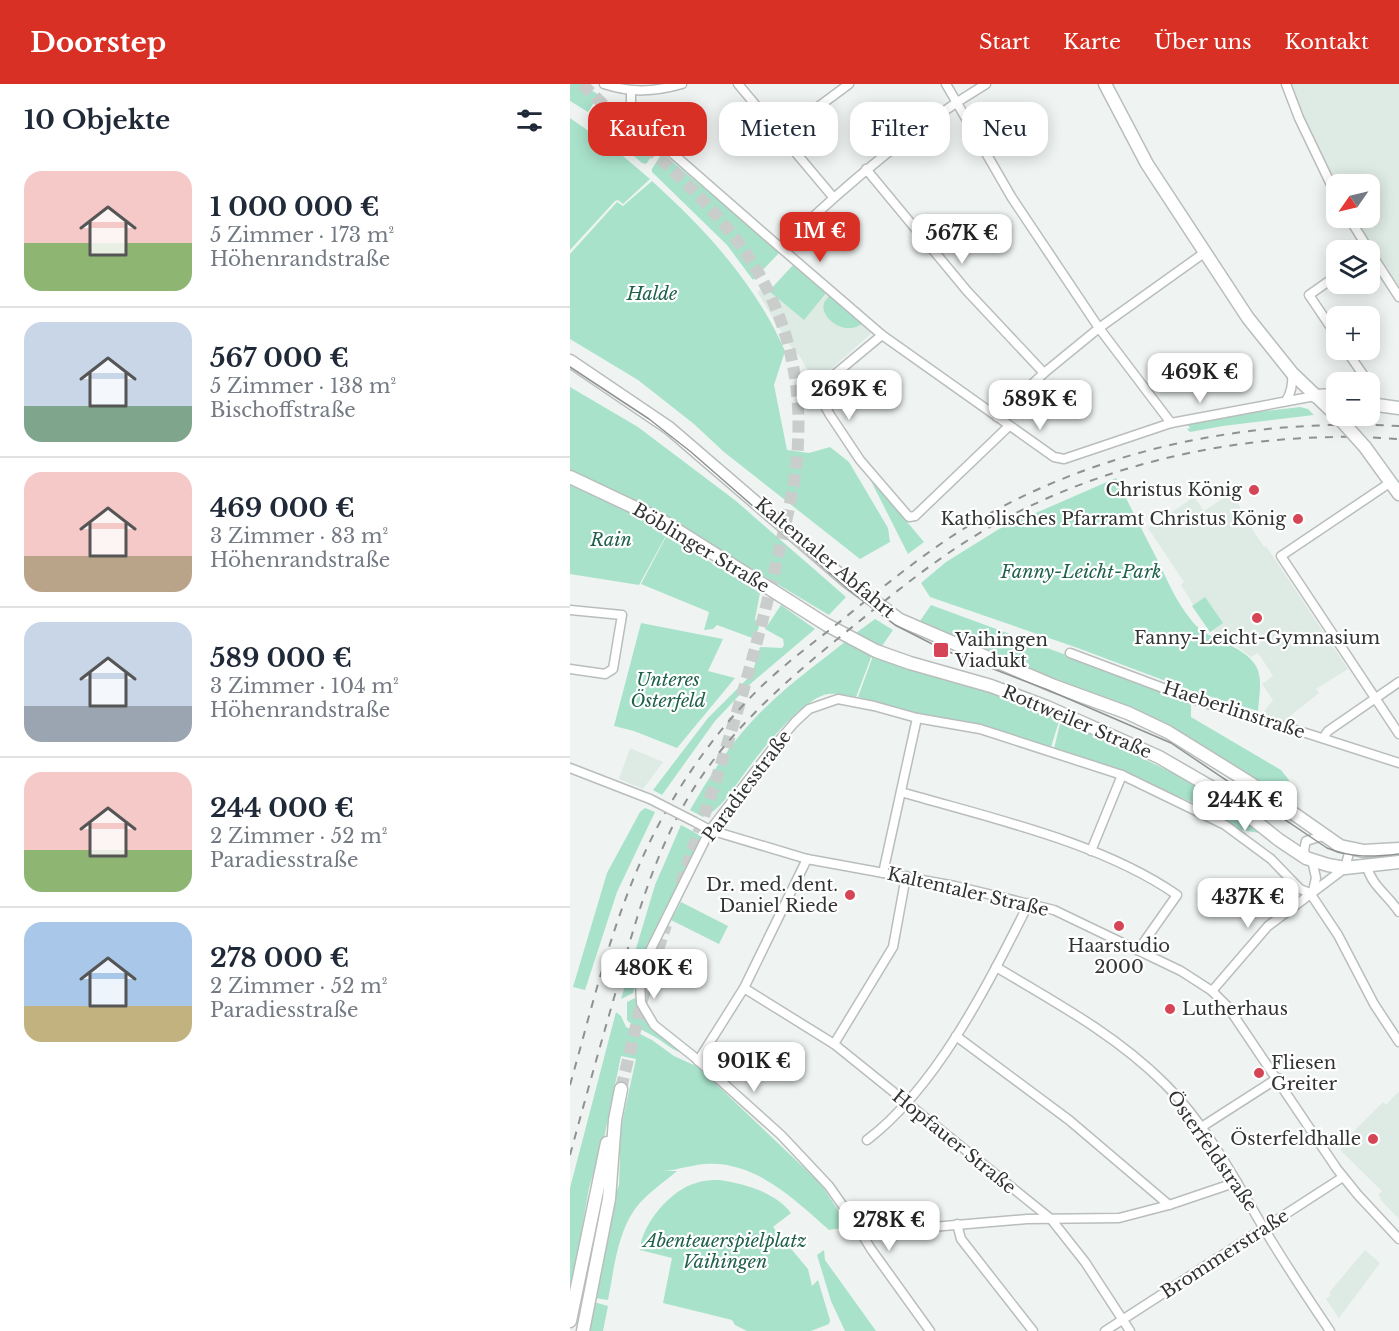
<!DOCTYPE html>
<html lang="de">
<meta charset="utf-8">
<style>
body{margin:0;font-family:"Libre Baskerville",serif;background:#f6f6f7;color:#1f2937;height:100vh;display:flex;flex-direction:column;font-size:22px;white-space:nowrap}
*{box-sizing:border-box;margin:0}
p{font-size:20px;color:#747a83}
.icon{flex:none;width:33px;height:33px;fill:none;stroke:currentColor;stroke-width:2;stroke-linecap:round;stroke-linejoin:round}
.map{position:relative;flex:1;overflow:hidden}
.drawer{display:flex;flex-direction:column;background:#fff;width:570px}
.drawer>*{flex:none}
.banner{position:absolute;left:18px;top:18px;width:570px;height:54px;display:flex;gap:12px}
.needle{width:39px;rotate:236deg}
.controls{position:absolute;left:756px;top:90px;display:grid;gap:12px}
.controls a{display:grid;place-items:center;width:54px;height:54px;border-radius:12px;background:#fff;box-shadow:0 3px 15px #0003;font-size:30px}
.price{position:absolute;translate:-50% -51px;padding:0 14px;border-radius:12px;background:#fff;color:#222;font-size:20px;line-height:39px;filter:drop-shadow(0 2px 3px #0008)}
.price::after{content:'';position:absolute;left:50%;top:36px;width:18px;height:14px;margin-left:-9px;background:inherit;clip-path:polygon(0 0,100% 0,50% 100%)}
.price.current{background:#d93025;color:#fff}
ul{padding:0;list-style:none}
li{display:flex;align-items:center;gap:18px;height:150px;padding:0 24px}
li+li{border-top:2px solid #e0e1e3}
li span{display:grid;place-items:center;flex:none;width:168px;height:120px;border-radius:18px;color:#555}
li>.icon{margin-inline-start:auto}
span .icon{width:72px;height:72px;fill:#fffc;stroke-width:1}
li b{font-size:26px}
h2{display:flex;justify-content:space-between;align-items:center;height:72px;padding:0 24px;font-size:26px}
.pill{padding:0 21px;border-radius:18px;background:#fff;box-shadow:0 3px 15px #0003;font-size:21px;line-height:54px}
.pill.current{background:#d93025;color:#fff}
header{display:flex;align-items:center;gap:36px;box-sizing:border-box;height:84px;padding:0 30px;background:#d93025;color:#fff}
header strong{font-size:28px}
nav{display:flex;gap:33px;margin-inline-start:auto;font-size:21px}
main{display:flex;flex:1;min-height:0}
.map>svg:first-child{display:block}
</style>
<header>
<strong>Doorstep</strong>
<nav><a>Start</a><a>Karte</a><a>Über uns</a><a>Kontakt</a></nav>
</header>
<main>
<section class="drawer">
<h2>10 Objekte<svg class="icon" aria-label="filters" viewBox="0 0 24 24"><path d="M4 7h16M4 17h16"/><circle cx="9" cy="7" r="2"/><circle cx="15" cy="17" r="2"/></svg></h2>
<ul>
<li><span style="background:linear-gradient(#f6c9c9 60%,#8fb573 0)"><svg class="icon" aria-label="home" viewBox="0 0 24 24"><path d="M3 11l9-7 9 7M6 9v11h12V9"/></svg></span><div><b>1 000 000 €</b><p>5 Zimmer · 173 m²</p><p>Höhenrandstraße</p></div></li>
<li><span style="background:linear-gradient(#c9d6e8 70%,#7fa58c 0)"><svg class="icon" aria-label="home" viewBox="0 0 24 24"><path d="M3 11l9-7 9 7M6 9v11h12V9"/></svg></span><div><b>567 000 €</b><p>5 Zimmer · 138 m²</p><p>Bischoffstraße</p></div></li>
<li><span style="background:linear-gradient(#f6c9c9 70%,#b9a48a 0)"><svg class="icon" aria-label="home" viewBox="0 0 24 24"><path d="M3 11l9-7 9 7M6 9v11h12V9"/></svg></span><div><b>469 000 €</b><p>3 Zimmer · 83 m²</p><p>Höhenrandstraße</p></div></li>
<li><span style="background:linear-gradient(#c9d6e8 70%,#9aa5b1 0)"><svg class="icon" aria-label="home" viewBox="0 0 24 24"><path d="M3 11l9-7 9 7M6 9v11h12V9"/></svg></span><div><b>589 000 €</b><p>3 Zimmer · 104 m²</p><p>Höhenrandstraße</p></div></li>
<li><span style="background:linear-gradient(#f6c9c9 65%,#8fb573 0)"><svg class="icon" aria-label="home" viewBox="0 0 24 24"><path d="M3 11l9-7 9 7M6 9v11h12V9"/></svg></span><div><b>244 000 €</b><p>2 Zimmer · 52 m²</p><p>Paradiesstraße</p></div></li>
<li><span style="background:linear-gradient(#a9c7e8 70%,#c2b280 0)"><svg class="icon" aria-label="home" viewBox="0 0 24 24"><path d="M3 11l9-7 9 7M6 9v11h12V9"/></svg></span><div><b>278 000 €</b><p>2 Zimmer · 52 m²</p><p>Paradiesstraße</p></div></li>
</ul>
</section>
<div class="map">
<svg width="829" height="1247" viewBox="0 0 829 1247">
<rect width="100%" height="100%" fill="#eff4f2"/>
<g fill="#deeae4">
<polygon points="712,0 829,0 829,213 777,134 800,134 800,100 766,100 766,117 723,30"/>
<polygon points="193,205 199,207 234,235 257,208 303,248 244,300 231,274 218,259 188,209 189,206"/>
<polygon points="661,409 677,434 676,435 694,463 696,462 778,585 746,605 749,609 714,637 692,630 703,616 692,600 703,592 688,569 681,573 665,561 666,558 662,561 651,556 644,546 640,548 611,501 614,498 578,444 624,413 634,427"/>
<polygon points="60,664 93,678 73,705 49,695"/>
<polygon points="828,1008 829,1009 829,1135 810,1115 811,1114 808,1111 812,1107 770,1066 783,1054 780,1051 813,1018 816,1021"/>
<polygon points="795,1166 810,1179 769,1234 756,1215 761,1211 759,1209"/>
</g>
<g fill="#a8e2cb">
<polygon points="0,0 12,0 29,11 18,28 0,17"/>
<polygon points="54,29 87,65 76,80 72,79 37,49"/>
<polygon points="0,34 47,67 80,95 53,120 48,116 45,117 0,166"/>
<polygon points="92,69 210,168 183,196 157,161 82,88 82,85"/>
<path d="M 82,97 C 136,146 185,199 215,267 L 204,301 L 217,366 L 239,369 L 260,363 L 279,378 L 318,444 L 320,458 L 290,475 L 154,368 L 124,340 L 68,296 L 0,255 L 0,170 L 47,118 L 53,122 Z"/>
<polygon points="224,180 257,208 234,236 199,207"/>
<path d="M 260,211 L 293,239 C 288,242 285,244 279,244 C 268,245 250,232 254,219 C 255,216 258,214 260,211 Z"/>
<polygon points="0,303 68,343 166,417 276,513 259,531 165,475 104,437 69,501 0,490"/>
<polygon points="730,323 738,325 744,331 653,342 620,348 617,345 620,344 618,341 677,329"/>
<polygon points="299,393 354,458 338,470"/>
<path d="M 546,394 C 560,422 574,450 588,477 C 598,498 607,519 622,537 C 638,558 672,559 686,582 C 693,594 689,613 688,627 L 625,608 L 505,563 L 360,513 L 351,499 L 376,478 L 429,445 Z"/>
<polygon points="97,451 190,509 185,535 189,542 185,555 147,541 143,545 134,546 139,528 71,500"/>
<polygon points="635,513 653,539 640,548 622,522"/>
<polygon points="211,521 245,545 179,601 145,637 92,711 83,706 138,634 182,590 190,563 212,564 214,561 213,555 195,545"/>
<polygon points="361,521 621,617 621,633 711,686 719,696 712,715 617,653 580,635 350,537"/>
<polygon points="305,535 323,546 312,562 286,549"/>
<polygon points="71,539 153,555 138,587 165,594 107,664 64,647 44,642"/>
<path d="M 276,557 L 302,571 L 286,613 C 278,612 267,609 258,610 C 231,614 184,675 169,697 C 158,711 150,726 133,733 L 120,726 C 142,688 165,652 197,622 C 221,598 250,578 276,557 Z"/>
<polygon points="303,572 406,603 490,634 481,663 412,641 351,630 288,613"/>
<polygon points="491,635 632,703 689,749 666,745 624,719 535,682 484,665"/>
<polygon points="75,724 85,728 47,808 15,906 3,903 37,789 70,728"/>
<path d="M 111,741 L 133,753 C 116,786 98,819 83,853 C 74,872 66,889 63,909 L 51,915 L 85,801 Z"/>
<polygon points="111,818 158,842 149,860 101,836"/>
<path d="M 65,914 C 77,944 91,951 114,970 C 100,965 97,960 85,953 C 76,947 64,944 57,936 L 57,918 Z"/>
<path d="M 46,928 L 51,932 L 56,943 L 82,956 L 104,972 L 128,983 L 251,1100 L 279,1143 L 259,1146 C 225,1116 185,1076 135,1080 C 121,1081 108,1086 93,1087 L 107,1087 C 93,1099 76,1110 65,1125 C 47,1150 44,1186 38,1216 L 25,1214 L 42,1120 L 49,1101 L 50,1073 L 48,1057 L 66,975 L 51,972 L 34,1054 L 19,1104 L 1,1207 L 0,1207 L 0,1104 Z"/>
<polygon points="38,1085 30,1133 8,1247 6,1247"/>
<path d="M 150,1096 C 175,1100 205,1108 221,1129 L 203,1143 L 238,1185 L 242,1202 L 248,1196 L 260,1236 L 259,1240 L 241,1247 L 177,1247 L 165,1241 L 162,1236 L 93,1219 L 102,1174 L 70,1166 C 71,1140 102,1105 126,1099 C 134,1096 142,1096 150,1096 Z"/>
<polygon points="254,1166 255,1176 306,1247 275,1247 261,1217 247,1171"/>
<polygon points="24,1218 38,1222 33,1247 18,1247"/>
</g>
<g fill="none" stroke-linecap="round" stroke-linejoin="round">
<g stroke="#c9cecc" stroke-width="12" stroke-dasharray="12 6" stroke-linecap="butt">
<path d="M 12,0 C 31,18 49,36 68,54 C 116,98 163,141 194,199 C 220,248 231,303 228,357 C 227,399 215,440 206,481 C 181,590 147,697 110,802"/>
<polyline points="51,1005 73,913 96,841"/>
</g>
<g stroke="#b9bebc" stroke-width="11">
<g id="street">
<path d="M 34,0 C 61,9 84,8 112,0"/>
<polyline points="168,0 263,113"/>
<polyline points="376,0 442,114 529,244 601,339"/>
<polyline points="716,0 729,34 766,111"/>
<polyline points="61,8 61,23 74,42 94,62 197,152 312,251 484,373 494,375 601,339 745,312"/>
<polyline points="210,51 279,0"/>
<polyline points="296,85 397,207 474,289"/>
<polyline points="779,134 799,166"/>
<path d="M 211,163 C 274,102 341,45 416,0"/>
<polyline points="800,168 829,213"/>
<polyline points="766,192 739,211 766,251"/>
<polyline points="312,251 246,306 260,331 290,376 339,433 345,432 439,342"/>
<polyline points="776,266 794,292 793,298"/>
<path d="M 716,317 C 722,308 723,300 722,289"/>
<polyline points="427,333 474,289 529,244 634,169"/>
<polyline points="821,398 711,472 829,650"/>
<polyline points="0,526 52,531 43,585 35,590 0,585"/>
<polyline points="500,569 625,616 739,650 829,679"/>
<polyline points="753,654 758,647 829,598"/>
<polyline points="0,684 80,715"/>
<path d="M 331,708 C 420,734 531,758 607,811 L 569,865"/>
<polyline points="125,738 140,746 237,775 385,802 484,826 611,887 642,907 658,923 767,1085 788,1111 829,1155"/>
<polyline points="521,767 552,691"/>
<polyline points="736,774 734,766 736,757 753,752"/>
<polyline points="742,776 746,794 743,807"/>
<path d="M 797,783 C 802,802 819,812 829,828"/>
<polyline points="313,789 347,634"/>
<polyline points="740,809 768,851 804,920 829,958"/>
<path d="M 426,883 C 485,918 546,951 595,1000 C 635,1039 665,1095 693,1143 C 714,1178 737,1213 760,1247"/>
<polyline points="174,904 264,960 481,1135 515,1178 560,1247"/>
<polyline points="642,907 698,842 775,784 780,765"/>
<polyline points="386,952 499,1036 599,1121"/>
<polyline points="264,960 323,863 336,792"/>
<polyline points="128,977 174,904 237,775"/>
<polyline points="630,1044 708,994"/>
<path d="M 297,1056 C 368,1002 419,898 459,819"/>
<polyline points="387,1140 391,1155 463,1247"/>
<polyline points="291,1149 457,1135 549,1134 599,1121 667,1098"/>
<polyline points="360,1247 301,1165 287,1142 259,1102 211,1051 123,972 84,941 71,919 70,897 74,879 140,746 206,660 225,638 239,625 268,615 304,622 347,634 410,645 552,691 655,741 701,775 730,805 740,809"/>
<polyline points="535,1247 773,1093"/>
</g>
</g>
<g stroke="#b9bebc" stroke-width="15">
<g id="secondary">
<polyline points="535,0 577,80 678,234 722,289 769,334 770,332"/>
<polyline points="0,277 99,344 278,498 330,536 484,602 558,629 598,648 680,699 770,762 794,767 829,765"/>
<polyline points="745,312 766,311"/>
<polyline points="800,320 829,324"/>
<polyline points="795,363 829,410"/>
<polyline points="0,393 91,436 257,541 306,567 340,579 421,602 477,623 589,673 646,706 709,756 736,774 758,781 775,784 829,778"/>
<polyline points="0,1237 37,1059"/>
<polyline points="13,1247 39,1115 45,1036 51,1005"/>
</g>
</g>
<use href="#street" stroke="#fff" stroke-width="8"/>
<use href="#secondary" stroke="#fff" stroke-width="12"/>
<path stroke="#8f9291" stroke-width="1.5" d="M 0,283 L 79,335 L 121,368 L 279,506 L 325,541 L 374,566 L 478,606 L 601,659 L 757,764 C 781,774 803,773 829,770"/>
<g stroke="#8f9291" stroke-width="2" stroke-dasharray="8 8" stroke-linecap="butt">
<path d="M 0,1001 C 27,906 48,809 99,722 C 121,684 148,647 179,615 C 207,585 241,561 272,536 C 313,503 354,469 398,442 C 527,364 680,334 829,342"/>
<path d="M 0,1071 C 15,1016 30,962 46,907 C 63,846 79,786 109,730 C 148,655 212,600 276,548 C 317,515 358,481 403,453 C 509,388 638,355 762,353 C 784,352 807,354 829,355"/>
</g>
<g stroke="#b9bebc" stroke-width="11" stroke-linecap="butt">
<polyline id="street-bridge" points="80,715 125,738"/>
</g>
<g stroke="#b9bebc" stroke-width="15" stroke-linecap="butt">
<polyline id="secondary-bridge" points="769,334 795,363"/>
</g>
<use href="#street-bridge" stroke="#fff" stroke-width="8"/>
<use href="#secondary-bridge" stroke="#fff" stroke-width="12"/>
</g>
<g fill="#d64555" stroke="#fff" stroke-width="2">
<circle cx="684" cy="406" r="6"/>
<circle cx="728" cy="435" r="6"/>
<circle cx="687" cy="534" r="6"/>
<rect x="363" y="558" width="16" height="16" rx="3"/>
<circle cx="280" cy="811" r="6"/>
<circle cx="549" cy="842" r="6"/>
<circle cx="600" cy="925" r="6"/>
<circle cx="689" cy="989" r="6"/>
<circle cx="803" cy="1055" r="6"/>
</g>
<g text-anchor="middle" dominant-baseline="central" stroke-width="4.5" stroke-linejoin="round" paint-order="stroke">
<g font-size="18" font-style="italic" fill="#20614c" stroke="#fff">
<text x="82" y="210">Halde</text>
<text x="41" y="456">Rain</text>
<text x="511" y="488">Fanny-Leicht-Park</text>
<text x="98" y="596">Unteres<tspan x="98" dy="21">Österfeld</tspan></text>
<text x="155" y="1157">Abenteuerspielplatz<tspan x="155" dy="21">Vaihingen</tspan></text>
</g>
<g font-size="18" fill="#323433" stroke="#fff" text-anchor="end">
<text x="672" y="406">Christus König</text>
<text x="716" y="435">Katholisches Pfarramt Christus König</text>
<text x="687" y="554" text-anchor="middle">Fanny-Leicht-Gymnasium</text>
<text x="385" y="556" text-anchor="start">Vaihingen<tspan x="385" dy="21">Viadukt</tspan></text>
<text x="268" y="801">Dr. med. dent.<tspan x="268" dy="21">Daniel Riede</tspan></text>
<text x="549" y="862" text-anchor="middle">Haarstudio<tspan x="549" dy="21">2000</tspan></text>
<text x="612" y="925" text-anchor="start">Lutherhaus</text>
<text x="701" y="979" text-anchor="start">Fliesen<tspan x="701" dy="21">Greiter</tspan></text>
<text x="791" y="1055">Österfeldhalle</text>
</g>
<g font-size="18" fill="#323433" stroke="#fff">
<text transform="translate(131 464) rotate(31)">Böblinger Straße</text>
<text transform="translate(255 474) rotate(40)">Kaltentaler Abfahrt</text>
<text transform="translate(664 626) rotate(18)">Haeberlinstraße</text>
<text transform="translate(507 638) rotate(23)">Rottweiler Straße</text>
<text transform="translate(177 702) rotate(-53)">Paradiesstraße</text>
<text transform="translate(398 808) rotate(13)">Kaltentaler Straße</text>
<text transform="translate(384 1058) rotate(39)">Hopfauer Straße</text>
<text transform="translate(642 1067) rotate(55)">Österfeldstraße</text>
<text transform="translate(655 1170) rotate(-33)">Brommerstraße</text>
</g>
</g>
</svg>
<div class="controls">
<a><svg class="needle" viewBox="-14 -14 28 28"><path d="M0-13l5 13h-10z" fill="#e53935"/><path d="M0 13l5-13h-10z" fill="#747a83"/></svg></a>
<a><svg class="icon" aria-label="layers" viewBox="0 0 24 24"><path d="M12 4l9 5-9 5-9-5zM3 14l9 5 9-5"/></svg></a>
<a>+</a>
<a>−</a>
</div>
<b class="price current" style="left:250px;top:179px">1M €</b>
<b class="price" style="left:392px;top:181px">567K €</b>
<b class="price" style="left:630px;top:320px">469K €</b>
<b class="price" style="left:279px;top:337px">269K €</b>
<b class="price" style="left:470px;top:347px">589K €</b>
<b class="price" style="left:675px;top:748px">244K €</b>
<b class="price" style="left:678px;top:845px">437K €</b>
<b class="price" style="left:84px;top:916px">480K €</b>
<b class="price" style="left:184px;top:1009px">901K €</b>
<b class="price" style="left:319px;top:1168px">278K €</b>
<div class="banner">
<a class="pill current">Kaufen</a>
<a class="pill">Mieten</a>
<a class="pill">Filter</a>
<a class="pill">Neu</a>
</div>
</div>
</main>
